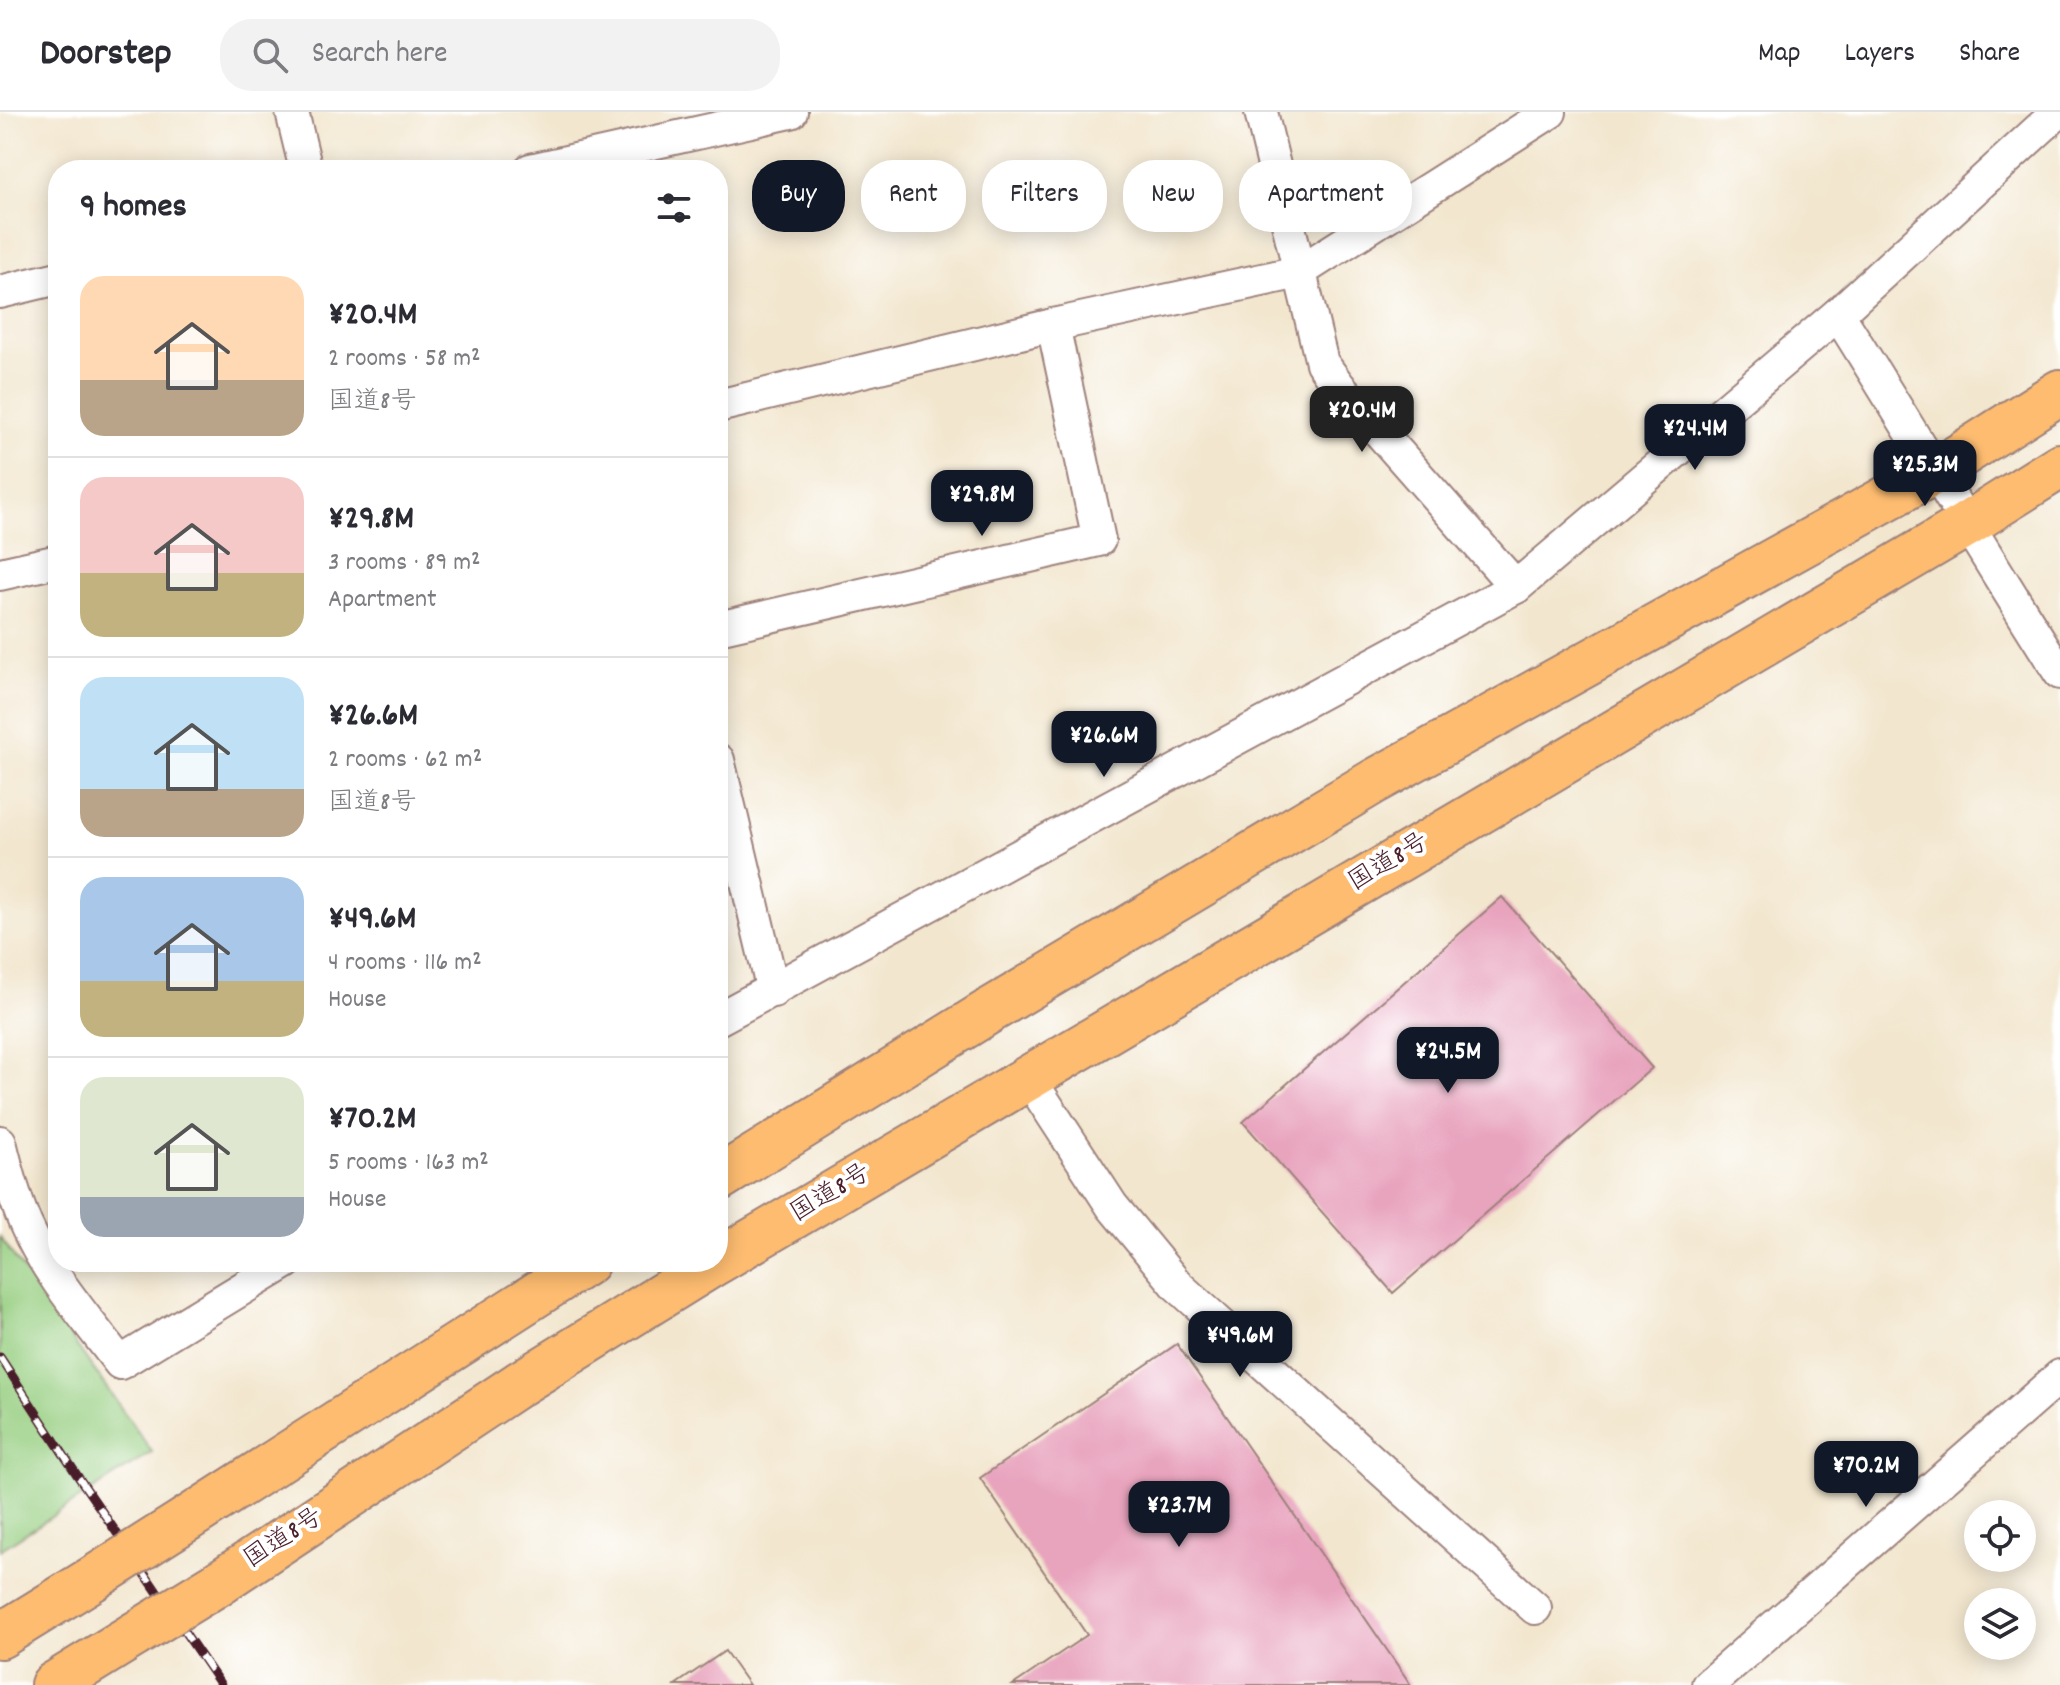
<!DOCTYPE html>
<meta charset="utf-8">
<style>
body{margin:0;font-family:Dekko,"Klee One",sans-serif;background:#f2f2f3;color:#2b2b33;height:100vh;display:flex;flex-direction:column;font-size:30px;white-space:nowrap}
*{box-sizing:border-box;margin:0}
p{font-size:26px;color:#7c7c81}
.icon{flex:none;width:44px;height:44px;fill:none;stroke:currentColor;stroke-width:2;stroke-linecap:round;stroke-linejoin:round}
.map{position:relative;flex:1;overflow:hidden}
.details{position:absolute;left:48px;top:48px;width:680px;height:1112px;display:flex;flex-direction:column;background:#fff;border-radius:32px;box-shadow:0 4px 20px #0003}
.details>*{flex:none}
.top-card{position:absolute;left:752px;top:48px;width:760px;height:72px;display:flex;gap:16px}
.tools{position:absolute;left:1964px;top:1388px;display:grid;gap:16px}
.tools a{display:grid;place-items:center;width:72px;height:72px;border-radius:50%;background:#fff;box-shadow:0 4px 20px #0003;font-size:40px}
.price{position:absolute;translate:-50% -68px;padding:0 18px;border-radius:16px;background:#111827;color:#fff;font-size:26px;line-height:52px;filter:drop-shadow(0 2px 4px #0008)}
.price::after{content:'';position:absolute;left:50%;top:48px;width:24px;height:18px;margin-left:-12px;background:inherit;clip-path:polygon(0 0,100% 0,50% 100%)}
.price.active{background:#222;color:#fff}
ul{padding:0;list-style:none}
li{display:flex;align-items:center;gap:24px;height:200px;padding:0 32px}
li+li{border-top:2px solid #e1e1e2}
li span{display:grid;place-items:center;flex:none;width:224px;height:160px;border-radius:24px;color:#555}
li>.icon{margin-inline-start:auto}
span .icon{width:96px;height:96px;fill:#fffc;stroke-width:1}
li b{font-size:34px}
h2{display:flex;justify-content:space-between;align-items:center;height:96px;padding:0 32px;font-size:34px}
.chip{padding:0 28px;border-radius:32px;background:#fff;box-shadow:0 4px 20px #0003;font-size:28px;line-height:72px}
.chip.active{background:#111827;color:#fff}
header{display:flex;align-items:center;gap:48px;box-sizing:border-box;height:112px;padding:0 40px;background:#fff;border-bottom:2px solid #e1e1e2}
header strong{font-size:38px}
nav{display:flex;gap:44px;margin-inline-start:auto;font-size:28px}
.search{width:560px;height:72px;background:#f2f2f3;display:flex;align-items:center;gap:20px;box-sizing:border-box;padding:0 28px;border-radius:32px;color:#7c7c81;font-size:30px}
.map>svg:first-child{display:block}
</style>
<header>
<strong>Doorstep</strong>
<div class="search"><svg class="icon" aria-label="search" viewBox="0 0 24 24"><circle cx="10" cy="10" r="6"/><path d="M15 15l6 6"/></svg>Search here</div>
<nav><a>Map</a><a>Layers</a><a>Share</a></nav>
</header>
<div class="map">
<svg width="2060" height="1573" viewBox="0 0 2060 1573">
<rect width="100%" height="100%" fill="#fff"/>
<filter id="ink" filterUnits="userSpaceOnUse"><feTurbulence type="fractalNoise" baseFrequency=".0125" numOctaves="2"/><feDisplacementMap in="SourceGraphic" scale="16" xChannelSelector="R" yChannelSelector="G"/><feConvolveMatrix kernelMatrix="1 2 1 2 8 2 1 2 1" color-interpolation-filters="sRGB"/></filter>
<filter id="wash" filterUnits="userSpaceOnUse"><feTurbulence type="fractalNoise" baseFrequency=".006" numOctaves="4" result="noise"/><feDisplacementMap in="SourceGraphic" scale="32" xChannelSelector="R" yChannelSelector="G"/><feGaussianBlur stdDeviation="1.8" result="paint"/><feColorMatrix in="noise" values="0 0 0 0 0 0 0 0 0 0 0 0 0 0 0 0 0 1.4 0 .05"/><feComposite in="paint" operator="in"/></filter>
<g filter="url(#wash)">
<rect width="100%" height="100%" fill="#f2e6ce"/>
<polygon fill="#98cf82" stroke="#717756" stroke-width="2" points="0,1125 152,1340 0,1438"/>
<g id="blocks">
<g fill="#e8a3bd">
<polygon points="1502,785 1652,956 1393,1181 1243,1010"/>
<polygon points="1177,1232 1411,1573 1013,1573 1087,1523 980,1366"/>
<polygon points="725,1539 749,1573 675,1573"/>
</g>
</g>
</g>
<g filter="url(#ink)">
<use href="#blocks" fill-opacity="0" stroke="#9e827c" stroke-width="2"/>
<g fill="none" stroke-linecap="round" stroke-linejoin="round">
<g stroke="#9e827c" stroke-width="36">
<g id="minor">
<polyline points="292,0 306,58"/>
<polyline points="1261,0 1322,251 1339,274 1516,475"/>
<polyline points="530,58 791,0"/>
<polyline points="0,180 58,166"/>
<path d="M 1838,202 C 1913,321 1984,442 2060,561"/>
<polyline points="718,294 1053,213 1299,160 1550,0"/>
<polyline points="0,462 58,449"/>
<polyline points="718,516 1099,428 1053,213"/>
<polyline points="718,648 773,879"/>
<polyline points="718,907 1516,475 1838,202 2058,0"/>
<polyline points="1028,965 1112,1094 1178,1174 1535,1496"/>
<path d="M 0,1030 C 7,1059 14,1086 26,1113 C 48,1163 87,1207 120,1251 L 286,1150"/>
<polyline points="1708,1573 2060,1264"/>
</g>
</g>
<g stroke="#9e827c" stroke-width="48">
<g id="trunk">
<polyline points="718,1067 991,898 1375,669 1936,359 2060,280"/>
<polyline points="718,1149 1966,413 2060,354"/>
<polyline points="187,1407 587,1150"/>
<polyline points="217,1472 519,1272 716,1150"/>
<polyline points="0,1524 94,1466"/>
<polyline points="53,1573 134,1523"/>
</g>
</g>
<use href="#minor" stroke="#fff" stroke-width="32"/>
<use href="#trunk" stroke="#fdbc70" stroke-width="44"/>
<g stroke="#4a1f2b" stroke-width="9">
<polyline id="rail" points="0,1245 77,1363 221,1573"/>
</g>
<use href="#rail" stroke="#fff" stroke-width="6" stroke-dasharray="18" stroke-linecap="butt"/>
<g stroke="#9e827c" stroke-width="48" stroke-linecap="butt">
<g id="trunk-bridge">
<polyline points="94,1466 187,1407"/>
<polyline points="134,1523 217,1472"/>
</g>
</g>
<use href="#trunk-bridge" stroke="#fdbc70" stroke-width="44"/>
</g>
</g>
<g text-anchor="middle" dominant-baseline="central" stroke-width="8" stroke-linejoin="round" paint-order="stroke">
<g font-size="26" fill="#4a1f2b" stroke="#fff">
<text transform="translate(1389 751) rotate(-31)">国道8号</text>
<text transform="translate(831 1082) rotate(-31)">国道8号</text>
<text transform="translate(284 1427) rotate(-33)">国道8号</text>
</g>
</g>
</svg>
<div class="tools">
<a><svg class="icon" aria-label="locate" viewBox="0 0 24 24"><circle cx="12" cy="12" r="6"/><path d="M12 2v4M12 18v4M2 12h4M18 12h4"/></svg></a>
<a><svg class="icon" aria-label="layers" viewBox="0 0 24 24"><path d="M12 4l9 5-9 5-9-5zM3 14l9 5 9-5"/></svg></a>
</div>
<b class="price active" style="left:1362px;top:342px">¥20.4M</b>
<b class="price" style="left:1695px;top:360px">¥24.4M</b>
<b class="price" style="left:1925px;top:396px">¥25.3M</b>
<b class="price" style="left:982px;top:426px">¥29.8M</b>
<b class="price" style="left:1104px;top:667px">¥26.6M</b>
<b class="price" style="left:1448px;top:983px">¥24.5M</b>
<b class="price" style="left:1240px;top:1267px">¥49.6M</b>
<b class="price" style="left:1866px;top:1397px">¥70.2M</b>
<b class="price" style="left:1179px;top:1437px">¥23.7M</b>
<div class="top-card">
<a class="chip active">Buy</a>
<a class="chip">Rent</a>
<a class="chip">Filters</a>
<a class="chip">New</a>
<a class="chip">Apartment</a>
</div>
<section class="details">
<h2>9 homes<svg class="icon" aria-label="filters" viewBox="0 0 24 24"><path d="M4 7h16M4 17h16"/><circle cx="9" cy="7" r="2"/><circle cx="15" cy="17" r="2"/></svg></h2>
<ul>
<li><span style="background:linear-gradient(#ffd9b3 65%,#b9a48a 0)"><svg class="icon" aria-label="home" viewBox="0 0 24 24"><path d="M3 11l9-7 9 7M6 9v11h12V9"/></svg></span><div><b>¥20.4M</b><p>2 rooms · 58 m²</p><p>国道8号</p></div></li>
<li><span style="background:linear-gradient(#f6c9c9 60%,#c2b280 0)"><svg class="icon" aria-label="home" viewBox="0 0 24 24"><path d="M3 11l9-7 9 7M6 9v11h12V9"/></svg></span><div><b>¥29.8M</b><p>3 rooms · 89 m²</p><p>Apartment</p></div></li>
<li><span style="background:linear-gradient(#bfe0f5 70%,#b9a48a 0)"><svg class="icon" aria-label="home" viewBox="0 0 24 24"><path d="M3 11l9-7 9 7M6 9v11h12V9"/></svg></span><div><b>¥26.6M</b><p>2 rooms · 62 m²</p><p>国道8号</p></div></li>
<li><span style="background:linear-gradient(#a9c7e8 65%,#c2b280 0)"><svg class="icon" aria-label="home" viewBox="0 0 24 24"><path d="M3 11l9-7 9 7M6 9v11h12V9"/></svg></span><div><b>¥49.6M</b><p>4 rooms · 116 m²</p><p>House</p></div></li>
<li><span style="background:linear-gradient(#dfe7d0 75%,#9aa5b1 0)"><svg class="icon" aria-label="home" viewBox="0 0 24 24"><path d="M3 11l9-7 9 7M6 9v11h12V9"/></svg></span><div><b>¥70.2M</b><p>5 rooms · 163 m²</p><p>House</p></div></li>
</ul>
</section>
</div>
